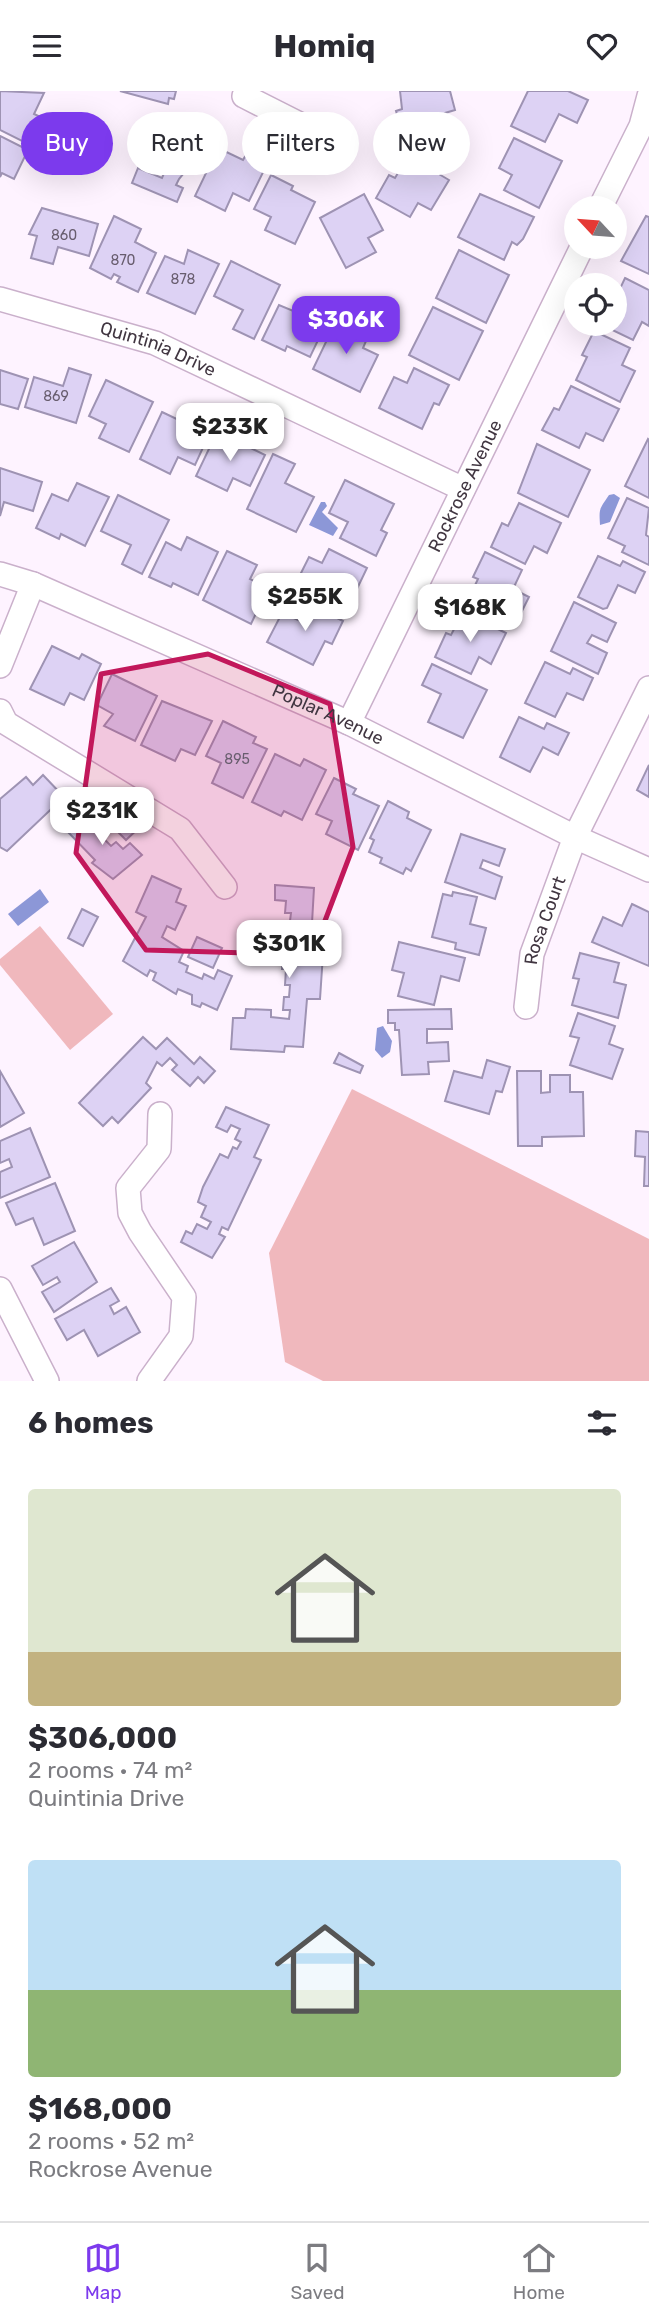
<!DOCTYPE html>
<meta charset="utf-8">
<style>
body{margin:0;font-family:Rubik,sans-serif;background:#f7f7f7;color:#2b2b33;height:100vh;display:flex;flex-direction:column;font-size:26px;white-space:nowrap}
*{box-sizing:border-box;margin:0}
p{font-size:23px;color:#7c7c81}
.icon{flex:none;width:38px;height:38px;fill:none;stroke:currentColor;stroke-width:2;stroke-linecap:round;stroke-linejoin:round}
.map{position:relative;height:1290px;overflow:hidden}
.sheet{display:flex;flex-direction:column;background:#fff;flex:1}
.sheet>*{flex:none}
.guide{position:absolute;left:21px;top:21px;width:607px;height:63px;display:flex;gap:14px}
.needle{width:46px;rotate:296deg}
.tools{position:absolute;left:564px;top:105px;display:grid;gap:14px}
.tools a{display:grid;place-items:center;width:63px;height:63px;border-radius:50%;background:#fff;box-shadow:0 7px 28px #0002;font-size:35px}
.price{position:absolute;translate:-50% -60px;padding:0 16px;border-radius:14px;background:#fff;color:#222;font-size:23px;line-height:46px;filter:drop-shadow(0 2px 4px #0008)}
.price::after{content:'';position:absolute;left:50%;top:42px;width:21px;height:16px;margin-left:-10px;background:inherit;clip-path:polygon(0 0,100% 0,50% 100%)}
.price.on{background:#7c3aed;color:#fff}
ul{padding:0;list-style:none}
li{display:grid;align-content:center;gap:14px;height:371px;padding:0 28px}
li span{display:grid;place-items:center;height:217px;border-radius:7px;color:#555}
li>.icon{margin-inline-start:auto}
span .icon{width:126px;height:126px;fill:#fffc;stroke-width:1}
li b{font-size:30px}
h2{display:flex;justify-content:space-between;align-items:center;height:84px;padding:0 28px;font-size:30px}
.chip{padding:0 24px;border-radius:32px;background:#fff;box-shadow:0 7px 28px #0002;font-size:24px;line-height:63px}
.chip.on{background:#7c3aed;color:#fff}
header{display:flex;justify-content:space-between;align-items:center;height:91px;padding:0 28px;background:#fff;font-size:32px;font-weight:700}
.tab-bar{display:flex;justify-content:space-around;align-items:center;height:98px;border-top:2px solid #e1e1e2;background:#fff;font-size:19px;color:#7c7c81}
.tab-bar a{display:grid;justify-items:center;gap:4px}
.tab-bar .on{color:#7c3aed}
.map>svg:first-child{display:block}
</style>
<header><svg class="icon" aria-label="menu" viewBox="0 0 24 24"><path d="M4 6h16M4 12h16M4 18h16"/></svg>Homiq<svg class="icon" aria-label="heart" viewBox="0 0 24 24"><path d="M12 20l-8-8c-3-5 5-10 8-4 3-6 11-1 8 4z"/></svg></header>
<div class="map">
<svg width="649" height="1290" viewBox="0 0 649 1290">
<rect width="100%" height="100%" fill="#fef3ff"/>
<g fill="#f0b8bd">
<polygon points="40,835 113,923 70,959 0,874 0,868"/>
<polygon points="352,998 649,1148 649,1290 323,1290 285,1271 269,1162"/>
</g>
<g fill="#8c97d7">
<path d="M 614,403 L 620,407 L 610,431 L 600,434 C 599,417 599,419 609,404 Z"/>
<polygon points="321,411 325,411 327,415 322,421 338,437 333,445 309,434"/>
<polygon points="40,798 49,811 18,835 8,823"/>
<polygon points="383,935 392,950 390,961 382,967 375,959 377,937"/>
</g>
<g fill="#ddd2f4" stroke="#9e93b3" stroke-width="2">
<polygon points="0,0 44,2 34,23 45,28 32,55 0,39"/>
<polygon points="120,0 176,0 174,8 169,7 168,13"/>
<polygon points="400,0 450,0 455,19 445,22 447,28 442,30 445,40 405,52 396,20 402,18"/>
<polygon points="528,0 568,0 588,9 577,32 559,23 545,51 511,35"/>
<polygon points="161,26 180,42 187,33 209,51 179,88 176,94 183,97 177,111 132,92 138,77 162,87 165,80 136,56"/>
<polygon points="0,45 28,59 14,88 2,82 0,86"/>
<polygon points="514,47 562,70 539,117 504,99 512,84 499,77"/>
<polygon points="218,57 243,69 247,62 268,71 249,110 233,102 225,120 195,105"/>
<polygon points="408,65 449,89 431,119 418,112 410,126 376,107 389,84 395,87"/>
<polygon points="271,84 293,95 291,99 315,111 295,153 265,139 271,126 254,118"/>
<polygon points="364,103 383,139 368,147 376,161 346,177 320,127"/>
<polygon points="480,103 534,126 523,148 517,154 512,151 504,169 458,146"/>
<polygon points="42,117 98,133 89,165 58,156 53,173 31,167 37,145 29,143"/>
<polygon points="114,125 141,138 135,151 156,162 138,201 117,191 120,186 114,183 111,188 90,177"/>
<polygon points="646,125 649,126 649,183 621,170"/>
<polygon points="188,159 219,173 195,223 147,202 165,165 184,173"/>
<polygon points="459,159 509,184 486,232 436,207"/>
<polygon points="231,170 280,194 254,248 233,238 243,219 214,205"/>
<polygon points="625,187 649,199 649,235 642,231 633,249 600,233 614,233 614,200 618,202"/>
<polygon points="304,209 331,222 310,266 287,255 285,260 262,249 279,214 298,222"/>
<polygon points="433,216 483,240 459,289 409,264"/>
<polygon points="337,228 369,243 363,257 378,264 360,301 313,278"/>
<polygon points="594,240 630,257 622,274 635,280 620,311 576,289 587,266 582,264"/>
<polygon points="69,277 91,284 76,332 25,316 34,286 63,295"/>
<polygon points="414,277 449,294 439,314 434,312 422,338 379,317 394,286 407,292"/>
<polygon points="0,279 28,288 18,318 0,313"/>
<polygon points="106,289 153,311 129,361 99,347 106,333 89,325"/>
<polygon points="571,295 619,318 603,350 586,342 579,357 542,339 554,317 559,319"/>
<polygon points="162,321 187,333 190,327 212,337 195,374 178,366 170,383 140,368"/>
<polygon points="217,341 265,364 250,395 233,387 227,400 196,385"/>
<polygon points="648,348 649,349 649,407 625,395"/>
<polygon points="537,353 590,379 568,426 518,402"/>
<polygon points="273,363 295,373 285,392 314,406 296,441 247,418"/>
<polygon points="0,377 42,391 33,420 4,411 0,425"/>
<polygon points="345,389 394,413 381,439 387,442 376,465 340,447 348,431 329,422"/>
<polygon points="77,392 109,406 85,455 61,443 59,448 36,437 52,403 68,410"/>
<polygon points="118,404 169,429 142,483 122,473 131,454 101,440"/>
<polygon points="627,407 649,417 646,444 649,446 649,474 622,461 625,455 608,447"/>
<polygon points="519,412 561,432 547,462 534,455 525,473 491,456 502,432 508,435"/>
<polygon points="187,446 218,461 198,504 173,492 171,496 149,486 166,451 181,459"/>
<polygon points="329,458 367,477 345,523 293,498 309,466 322,472"/>
<polygon points="227,460 257,474 250,488 268,497 251,533 203,509"/>
<polygon points="485,461 522,479 513,498 529,506 515,534 467,511 478,488 473,486"/>
<polygon points="598,465 620,475 623,470 645,481 635,502 618,494 607,517 603,518 578,506"/>
<polygon points="306,511 343,530 332,553 325,550 313,574 267,551 282,522 298,529"/>
<polygon points="574,511 616,532 607,551 592,544 587,552 607,562 598,583 551,560"/>
<polygon points="463,521 506,542 491,573 479,566 471,583 435,566 446,542 451,544"/>
<polygon points="52,555 79,568 82,563 101,573 84,609 70,602 64,614 30,598"/>
<polygon points="545,571 570,583 573,577 593,587 583,609 567,602 555,626 525,612"/>
<polygon points="432,573 487,599 463,647 428,631 441,603 422,594"/>
<polygon points="112,583 157,605 135,650 104,635 113,623 97,614"/>
<polygon points="162,610 212,630 195,664 181,658 175,670 141,654"/>
<polygon points="519,626 544,638 547,632 569,642 558,664 543,656 530,681 500,666"/>
<polygon points="223,630 256,646 253,652 267,658 243,707 212,692 221,672 206,665"/>
<polygon points="275,663 300,675 304,668 326,679 302,729 284,720 281,725 252,711"/>
<polygon points="649,674 649,706 637,699"/>
<polygon points="43,684 64,706 7,760 0,756 0,708 26,686 33,694"/>
<polygon points="334,687 356,698 353,703 379,715 358,759 326,743 332,730 316,723"/>
<polygon points="388,710 409,721 407,727 431,739 411,780 406,777 403,783 380,772 382,767 369,761 374,749 370,747"/>
<polygon points="128,719 142,734 126,749 112,735"/>
<polygon points="85,720 104,740 100,744 111,755 116,751 123,758 130,752 142,764 113,788 92,772 95,769 66,739"/>
<polygon points="461,743 505,758 499,775 483,769 480,777 502,786 495,808 445,791"/>
<polygon points="152,785 181,798 176,811 186,815 175,839 167,835 162,846 184,860 179,871 188,875 186,881 202,888 204,883 214,888 218,879 232,885 217,919 202,912 200,916 192,913 192,904 178,898 176,903 153,889 156,882 150,879 147,885 123,870 146,826 136,821"/>
<polygon points="275,794 314,797 312,832 325,833 320,908 307,908 303,956 285,955 284,961 231,958 233,927 245,927 246,918 271,919 271,926 289,928 290,919 283,919 284,906 289,906 290,894 285,894 286,878 282,878 285,841 295,842 296,830 290,830 291,822 285,822 286,810 275,809"/>
<polygon points="453,801 477,806 470,833 486,837 479,864 455,858 456,852 432,846 443,803 452,805"/>
<polygon points="632,813 649,821 649,875 592,851 603,826 622,835"/>
<polygon points="82,818 98,826 83,855 68,847"/>
<polygon points="197,846 222,857 213,877 188,866"/>
<polygon points="399,851 465,867 459,890 441,885 434,914 398,905 404,882 392,879"/>
<polygon points="580,862 619,872 614,891 626,894 618,927 572,914 579,888 573,887"/>
<polygon points="451,918 452,938 427,938 427,952 448,951 449,970 428,971 429,983 402,984 399,939 395,939 395,932 388,932 388,919"/>
<polygon points="578,922 615,935 609,953 623,958 612,988 570,974 579,947 570,945"/>
<polygon points="143,946 156,958 167,947 194,973 200,966 215,980 204,992 198,986 190,995 172,979 177,974 170,967 162,975 157,971 146,992 151,997 118,1032 112,1026 103,1035 79,1012"/>
<polygon points="339,962 363,975 360,982 334,972"/>
<polygon points="487,969 510,976 502,1001 496,1000 489,1023 445,1010 454,980 482,987"/>
<polygon points="0,980 24,1022 0,1036"/>
<polygon points="517,980 541,980 541,1002 550,1001 550,984 570,984 570,1001 583,1001 584,1045 542,1046 542,1055 518,1055"/>
<polygon points="226,1016 269,1034 254,1066 261,1069 228,1139 222,1136 219,1143 225,1146 212,1167 181,1151 186,1140 192,1143 197,1133 207,1138 211,1131 201,1126 206,1115 198,1111 203,1096 220,1063 228,1067 233,1056 237,1058 241,1051 235,1048 240,1038 231,1034 227,1041 216,1036"/>
<polygon points="30,1037 50,1086 0,1107 0,1081 12,1076 9,1068 0,1072 0,1050"/>
<polygon points="636,1040 649,1041 649,1095 644,1095 645,1066 635,1065"/>
<polygon points="55,1092 75,1140 44,1154 33,1127 16,1134 6,1112"/>
<polygon points="74,1151 97,1191 54,1221 42,1201 60,1191 57,1186 43,1194 32,1175"/>
<polygon points="111,1197 119,1210 110,1215 114,1223 126,1216 140,1241 98,1265 84,1239 67,1249 55,1228"/>
</g>
<g fill="none" stroke-linecap="round" stroke-linejoin="round">
<g stroke="#cab0cb" stroke-width="26">
<g id="minor">
<polyline points="247,0 244,5 339,53"/>
<polyline points="600,117 641,35 649,5"/>
<path id="s1" d="M 0,208 L 155,252 L 463,398"/>
<path id="s2" d="M 0,483 L 33,493 L 349,632 L 575,746 L 649,779"/>
<polyline points="0,575 33,493"/>
<polyline points="0,620 6,632 180,738 225,796"/>
<path id="s3" d="M 349,632 L 582,156"/>
<path id="s4" d="M 526,916 L 532,863 L 575,746 L 649,597"/>
<polyline points="0,1198 47,1290"/>
<polyline points="149,1290 181,1245 184,1206 140,1141 130,1122 128,1097 159,1058 160,1023"/>
</g>
</g>
<use href="#minor" stroke="#fff" stroke-width="23"/>
</g>
<path fill="#c2185b" fill-opacity="0.2" stroke="#c2185b" stroke-width="5" stroke-linejoin="round" d="M 208,563 L 330,613 L 353,756 L 312,864 L 146,859 L 76,762 L 101,583 Z"/>
<g text-anchor="middle" dominant-baseline="central" stroke-width="5" stroke-linejoin="round" paint-order="stroke">
<g font-size="14" fill="#685d6e">
<text x="64" y="144">860</text>
<text x="123" y="169">870</text>
<text x="183" y="188">878</text>
<text x="56" y="305">869</text>
<text x="237" y="668">895</text>
</g>
<g font-size="18" fill="#413641" stroke="#fff">
<text stroke="none"><textPath href="#s1" startOffset="166">Quintinia Drive</textPath></text>
<text stroke="none"><textPath href="#s3" startOffset="264">Rockrose Avenue</textPath></text>
<text stroke="none"><textPath href="#s2" startOffset="357">Poplar Avenue</textPath></text>
<text stroke="none"><textPath href="#s4" startOffset="89">Rosa Court</textPath></text>
</g>
</g>
</svg>
<div class="tools">
<a><svg class="needle" viewBox="-14 -14 28 28"><path d="M0-13l5 13h-10z" fill="#e53935"/><path d="M0 13l5-13h-10z" fill="#7c7c81"/></svg></a>
<a><svg class="icon" aria-label="locate" viewBox="0 0 24 24"><circle cx="12" cy="12" r="6"/><path d="M12 2v4M12 18v4M2 12h4M18 12h4"/></svg></a>
</div>
<b class="price on" style="left:346px;top:265px">$306K</b>
<b class="price" style="left:230px;top:372px">$233K</b>
<b class="price" style="left:305px;top:542px">$255K</b>
<b class="price" style="left:470px;top:553px">$168K</b>
<b class="price" style="left:102px;top:756px">$231K</b>
<b class="price" style="left:289px;top:889px">$301K</b>
<div class="guide">
<a class="chip on">Buy</a>
<a class="chip">Rent</a>
<a class="chip">Filters</a>
<a class="chip">New</a>
</div>
</div>
<section class="sheet">
<h2>6 homes<svg class="icon" aria-label="filters" viewBox="0 0 24 24"><path d="M4 7h16M4 17h16"/><circle cx="9" cy="7" r="2"/><circle cx="15" cy="17" r="2"/></svg></h2>
<ul>
<li><span style="background:linear-gradient(#dfe7d0 75%,#c2b280 0)"><svg class="icon" aria-label="home" viewBox="0 0 24 24"><path d="M3 11l9-7 9 7M6 9v11h12V9"/></svg></span><div><b>$306,000</b><p>2 rooms · 74 m²</p><p>Quintinia Drive</p></div></li>
<li><span style="background:linear-gradient(#bfe0f5 60%,#8fb573 0)"><svg class="icon" aria-label="home" viewBox="0 0 24 24"><path d="M3 11l9-7 9 7M6 9v11h12V9"/></svg></span><div><b>$168,000</b><p>2 rooms · 52 m²</p><p>Rockrose Avenue</p></div></li>
</ul>
</section>
<nav class="tab-bar">
<a class="on"><svg class="icon" aria-label="map" viewBox="0 0 24 24"><path d="M3 6l6-2 6 2 6-2v14l-6 2-6-2-6 2zM9 4v14M15 6v14"/></svg>Map</a>
<a><svg class="icon" aria-label="saved" viewBox="0 0 24 24"><path d="M7 4h10v16l-5-4-5 4z"/></svg>Saved</a>
<a><svg class="icon" aria-label="home" viewBox="0 0 24 24"><path d="M3 11l9-7 9 7M6 9v11h12V9"/></svg>Home</a>
</nav>
